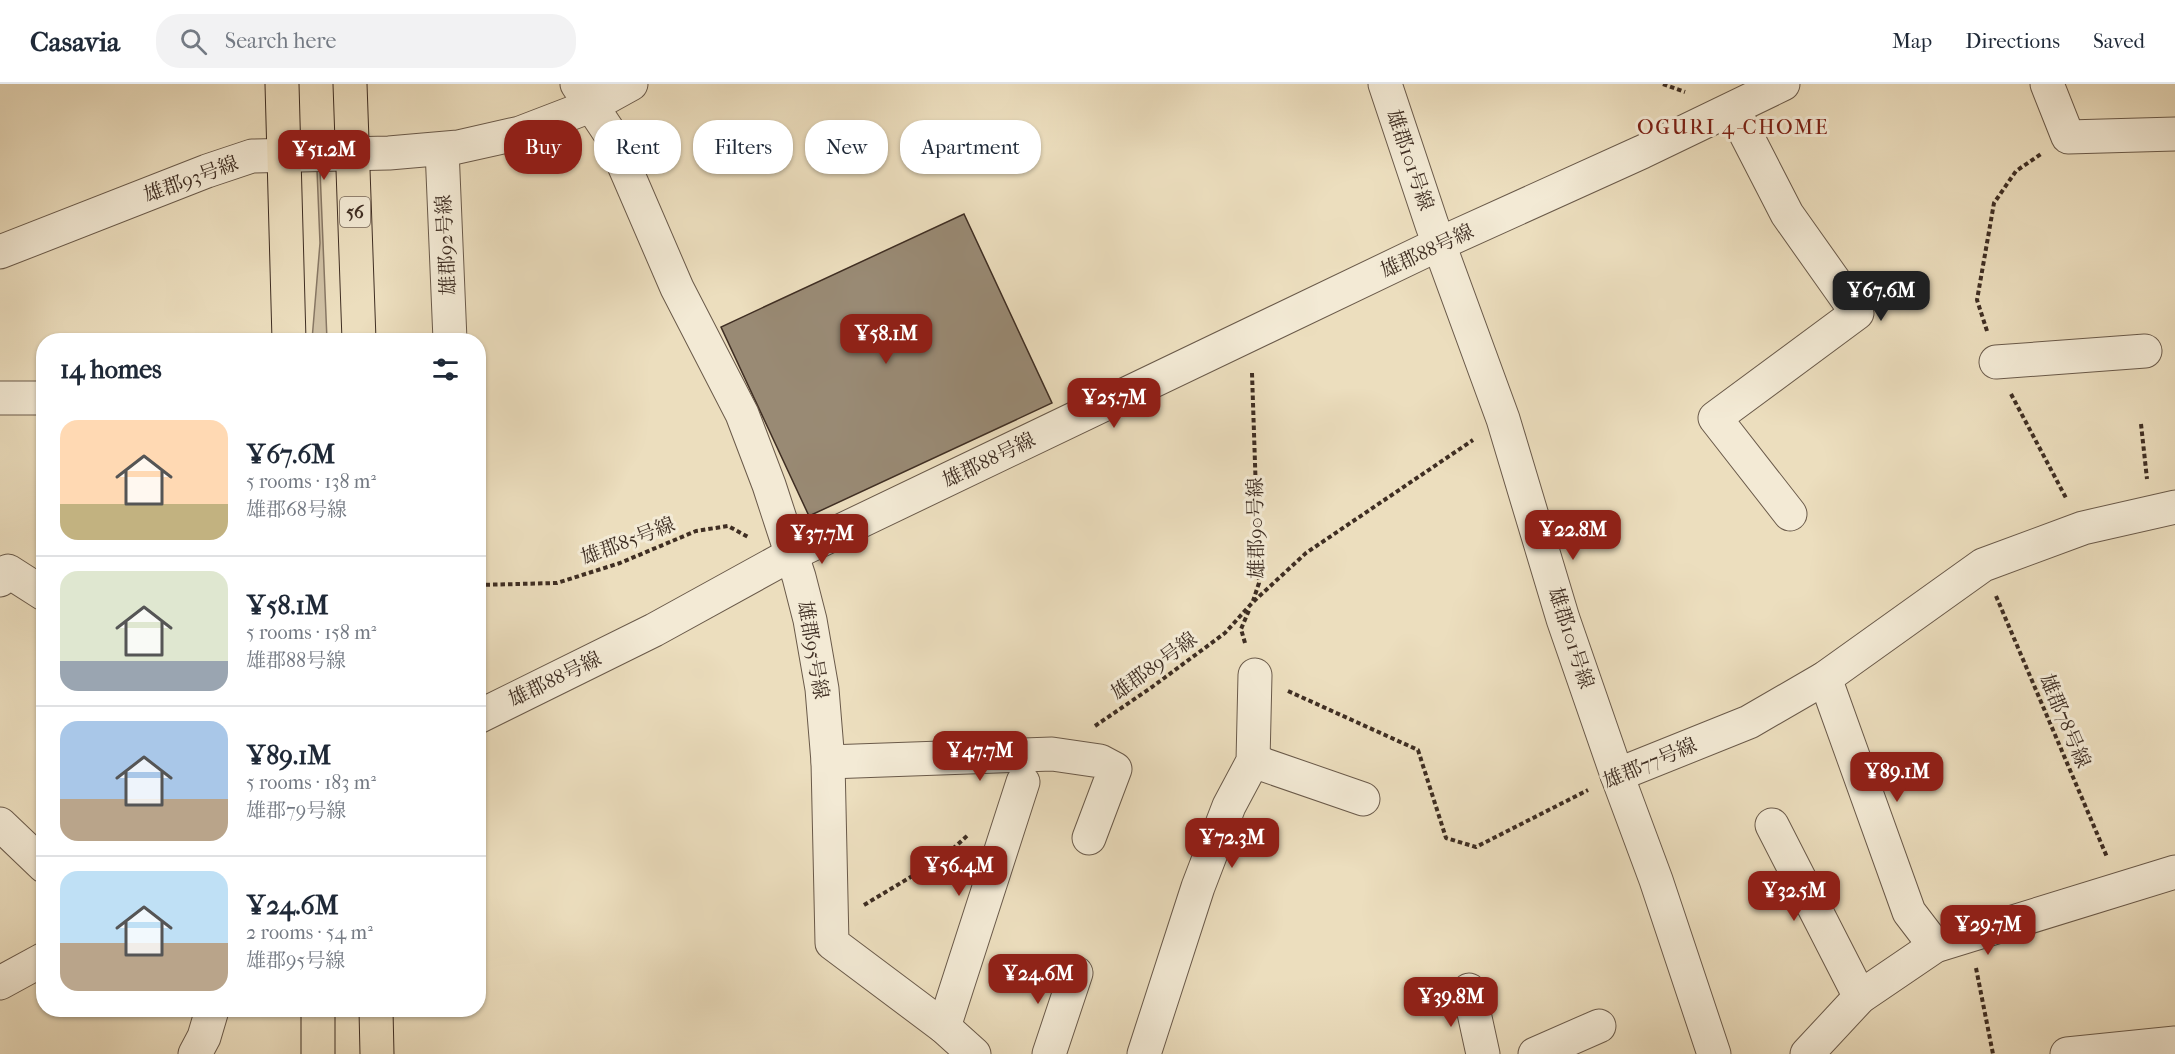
<!DOCTYPE html>
<meta charset="utf-8">
<style>
body{margin:0;font-family:"IM FELL French Canon","Noto Serif JP",serif;background:#f2f2f3;color:#1f2937;height:100vh;display:flex;flex-direction:column;font-size:22px;white-space:nowrap}
*{box-sizing:border-box;margin:0}
p{font-size:20px;color:#747a83}
.icon{flex:none;width:33px;height:33px;fill:none;stroke:currentColor;stroke-width:2;stroke-linecap:round;stroke-linejoin:round}
.map{position:relative;flex:1;overflow:hidden}
.drawer{position:absolute;left:36px;top:249px;width:450px;height:684px;display:flex;flex-direction:column;background:#fff;border-radius:24px;box-shadow:0 2px 4px #0004}
.drawer>*{flex:none}
.banner{position:absolute;left:504px;top:36px;width:570px;height:54px;display:flex;gap:12px}
.price{position:absolute;translate:-50% -51px;padding:0 14px;border-radius:12px;background:#8f2418;color:#fff;font-size:20px;line-height:39px;filter:drop-shadow(0 2px 3px #0008)}
.price::after{content:'';position:absolute;left:50%;top:36px;width:18px;height:14px;margin-left:-9px;background:inherit;clip-path:polygon(0 0,100% 0,50% 100%)}
.price.on{background:#222;color:#fff}
ul{padding:0;list-style:none}
li{display:flex;align-items:center;gap:18px;height:150px;padding:0 24px}
li+li{border-top:2px solid #e0e1e3}
li span{display:grid;place-items:center;flex:none;width:168px;height:120px;border-radius:18px;color:#555}
li>.icon{margin-inline-start:auto}
span .icon{width:72px;height:72px;fill:#fffc;stroke-width:1}
li b{font-size:26px}
h2{display:flex;justify-content:space-between;align-items:center;height:72px;padding:0 24px;font-size:26px}
.chip{padding:0 21px;border-radius:24px;background:#fff;box-shadow:0 2px 4px #0004;font-size:21px;line-height:54px}
.chip.on{background:#8f2418;color:#fff}
header{display:flex;align-items:center;gap:36px;box-sizing:border-box;height:84px;padding:0 30px;background:#fff;border-bottom:2px solid #e0e1e3}
header strong{font-size:28px}
nav{display:flex;gap:33px;margin-inline-start:auto;font-size:21px}
.search{width:420px;height:54px;background:#f2f2f3;display:flex;align-items:center;gap:15px;box-sizing:border-box;padding:0 21px;border-radius:24px;color:#747a83;font-size:22px}
.map>svg:first-child{display:block}
</style>
<header>
<strong>Casavia</strong>
<div class="search"><svg class="icon" aria-label="search" viewBox="0 0 24 24"><circle cx="10" cy="10" r="6"/><path d="M15 15l6 6"/></svg>Search here</div>
<nav><a>Map</a><a>Directions</a><a>Saved</a></nav>
</header>
<div class="map">
<svg width="2175" height="970" viewBox="0 0 2175 970">
<rect width="100%" height="100%" fill="#ecdebe"/>
<filter id="stains"><feTurbulence type="fractalNoise" baseFrequency=".00333" numOctaves="4"/><feColorMatrix values="0 0 0 0 .2 0 0 0 0 .09 0 0 0 0 .02 0 0 0 .5 -.17"/></filter>
<radialGradient id="worn" r=".72"><stop offset=".6" stop-color="#630" stop-opacity="0"/><stop offset="1" stop-color="#630" stop-opacity=".3"/></radialGradient>
<polygon fill="#cfc0a4" stroke="#877764" stroke-width="1.5" points="317,86 320,86 327,256 312,256 320,159"/>
<polygon fill="#998a74" stroke="#3f2e23" stroke-width="1.5" points="964,130 1052,319 809,432 721,243"/>
<g fill="none" stroke-linecap="round" stroke-linejoin="round">
<g stroke="#6a5a4a" stroke-width="35">
<g id="minor">
<polyline points="577,0 611,51 677,204 742,330 769,401 799,493 810,536 822,605 828,678 832,859 944,943 974,970"/>
<polyline points="1385,0 1432,141 1503,335 1563,535 1617,691 1656,796 1714,970"/>
<polyline points="2047,0 2068,53 2175,50"/>
<polyline points="1733,25 1787,130 1857,229 1715,334 1790,430"/>
<polyline points="442,65 450,256"/>
<polyline points="0,168 207,87 252,72 389,69 458,63 520,49 593,21 631,0"/>
<polyline points="1996,278 2145,267"/>
<polyline points="0,314 44,314"/>
<polyline points="0,496 8,487 44,510"/>
<polyline points="1825,594 1909,828 1935,862"/>
<polyline points="478,633 654,546 792,470 1439,160 1642,68 1783,0"/>
<polyline points="1253,677 1363,715"/>
<polyline points="828,678 1052,670 1100,677 1115,685 1089,754"/>
<polyline points="1617,691 1749,638 1825,594 1983,481 2083,444 2175,423"/>
<polyline points="0,740 44,782"/>
<polyline points="1772,741 1860,913"/>
<polyline points="0,899 44,875"/>
<polyline points="1469,906 1483,970"/>
<polyline points="944,943 1023,698"/>
<polyline points="195,970 204,953 212,926"/>
<polyline points="1049,970 1076,889"/>
<polyline points="1144,970 1198,803 1229,722 1253,677 1255,591"/>
<polyline points="1535,970 1599,942"/>
<polyline points="1807,970 1860,913 1935,862 2175,788"/>
<polyline points="2067,970 2175,959"/>
</g>
</g>
<g stroke="#3f2e23" stroke-width="35">
<g id="highway">
<polyline points="282,0 289,256"/>
<polyline points="350,0 359,256"/>
<polyline points="376,926 377,970"/>
<polyline points="318,970 318,926"/>
</g>
</g>
<g stroke="#3f2e23" stroke-width="4" stroke-dasharray="4.5 3" stroke-linecap="butt">
<polyline points="1663,0 1685,8"/>
<polyline points="1987,247 1977,216 1994,119 2016,87 2041,70"/>
<polyline points="1252,289 1259,499 1253,517"/>
<polyline points="2011,310 2066,414"/>
<polyline points="2141,340 2147,395"/>
<polyline points="478,501 557,499 620,479 696,447 728,442 750,454"/>
<polyline points="1996,512 2107,773"/>
<polyline points="1245,559 1241,545 1250,524"/>
<polyline points="1288,607 1418,666 1446,754 1476,763 1588,706"/>
<polyline points="1095,642 1152,603 1225,549 1252,519 1306,469 1473,356"/>
<polyline points="864,821 944,773 969,750"/>
<polyline points="1976,884 1993,970"/>
</g>
<use href="#minor" stroke="#f3ead5" stroke-width="33"/>
<use href="#highway" stroke="#ecdebe" stroke-width="33"/>
</g>
<g text-anchor="middle" dominant-baseline="central" stroke-width="6" stroke-linejoin="round" paint-order="stroke">
<rect fill="#f3ead5" stroke="#756658" stroke-width="1.5" x="340" y="113" width="30" height="30" rx="4.5"/>
<g font-size="18" font-weight="bold" fill="#3f2e23">
<text x="355" y="128">56</text>
</g>
<g font-size="20" fill="#3f2e23" stroke="#f3ead5">
<text transform="translate(1410 76) rotate(71)">雄郡101号線</text>
<text transform="translate(191 95) rotate(-20)">雄郡93号線</text>
<text transform="translate(446 161) rotate(-93)">雄郡92号線</text>
<text transform="translate(1427 167) rotate(-25)">雄郡88号線</text>
<text transform="translate(989 376) rotate(-26)">雄郡88号線</text>
<text transform="translate(1256 444) rotate(-91)">雄郡90号線</text>
<text transform="translate(628 457) rotate(-21)">雄郡85号線</text>
<text transform="translate(1571 554) rotate(72)">雄郡101号線</text>
<text transform="translate(813 566) rotate(80)">雄郡95号線</text>
<text transform="translate(1154 582) rotate(-36)">雄郡89号線</text>
<text transform="translate(555 595) rotate(-26)">雄郡88号線</text>
<text transform="translate(2065 637) rotate(67)">雄郡78号線</text>
<text transform="translate(1650 679) rotate(-23)">雄郡77号線</text>
</g>
<g font-size="21" letter-spacing="1.5" fill="#7a1f14" stroke="#f3ead5">
<text x="1733" y="43">OGURI 4-CHOME</text>
</g>
</g>
<rect width="100%" height="100%" filter="url(#stains)"/>
<rect width="100%" height="100%" fill="url(#worn)"/>
</svg>
<b class="price" style="left:324px;top:97px">¥51.2M</b>
<b class="price on" style="left:1881px;top:238px">¥67.6M</b>
<b class="price" style="left:886px;top:281px">¥58.1M</b>
<b class="price" style="left:1114px;top:345px">¥25.7M</b>
<b class="price" style="left:1573px;top:477px">¥22.8M</b>
<b class="price" style="left:822px;top:481px">¥37.7M</b>
<b class="price" style="left:980px;top:698px">¥47.7M</b>
<b class="price" style="left:1897px;top:719px">¥89.1M</b>
<b class="price" style="left:1232px;top:785px">¥72.3M</b>
<b class="price" style="left:959px;top:813px">¥56.4M</b>
<b class="price" style="left:1794px;top:838px">¥32.5M</b>
<b class="price" style="left:1988px;top:872px">¥29.7M</b>
<b class="price" style="left:1038px;top:921px">¥24.6M</b>
<b class="price" style="left:1451px;top:944px">¥39.8M</b>
<div class="banner">
<a class="chip on">Buy</a>
<a class="chip">Rent</a>
<a class="chip">Filters</a>
<a class="chip">New</a>
<a class="chip">Apartment</a>
</div>
<section class="drawer">
<h2>14 homes<svg class="icon" aria-label="filters" viewBox="0 0 24 24"><path d="M4 7h16M4 17h16"/><circle cx="9" cy="7" r="2"/><circle cx="15" cy="17" r="2"/></svg></h2>
<ul>
<li><span style="background:linear-gradient(#ffd9b3 70%,#c2b280 0)"><svg class="icon" aria-label="home" viewBox="0 0 24 24"><path d="M3 11l9-7 9 7M6 9v11h12V9"/></svg></span><div><b>¥67.6M</b><p>5 rooms · 138 m²</p><p>雄郡68号線</p></div></li>
<li><span style="background:linear-gradient(#dfe7d0 75%,#9aa5b1 0)"><svg class="icon" aria-label="home" viewBox="0 0 24 24"><path d="M3 11l9-7 9 7M6 9v11h12V9"/></svg></span><div><b>¥58.1M</b><p>5 rooms · 158 m²</p><p>雄郡88号線</p></div></li>
<li><span style="background:linear-gradient(#a9c7e8 65%,#b9a48a 0)"><svg class="icon" aria-label="home" viewBox="0 0 24 24"><path d="M3 11l9-7 9 7M6 9v11h12V9"/></svg></span><div><b>¥89.1M</b><p>5 rooms · 183 m²</p><p>雄郡79号線</p></div></li>
<li><span style="background:linear-gradient(#bfe0f5 60%,#b9a48a 0)"><svg class="icon" aria-label="home" viewBox="0 0 24 24"><path d="M3 11l9-7 9 7M6 9v11h12V9"/></svg></span><div><b>¥24.6M</b><p>2 rooms · 54 m²</p><p>雄郡95号線</p></div></li>
</ul>
</section>
</div>
